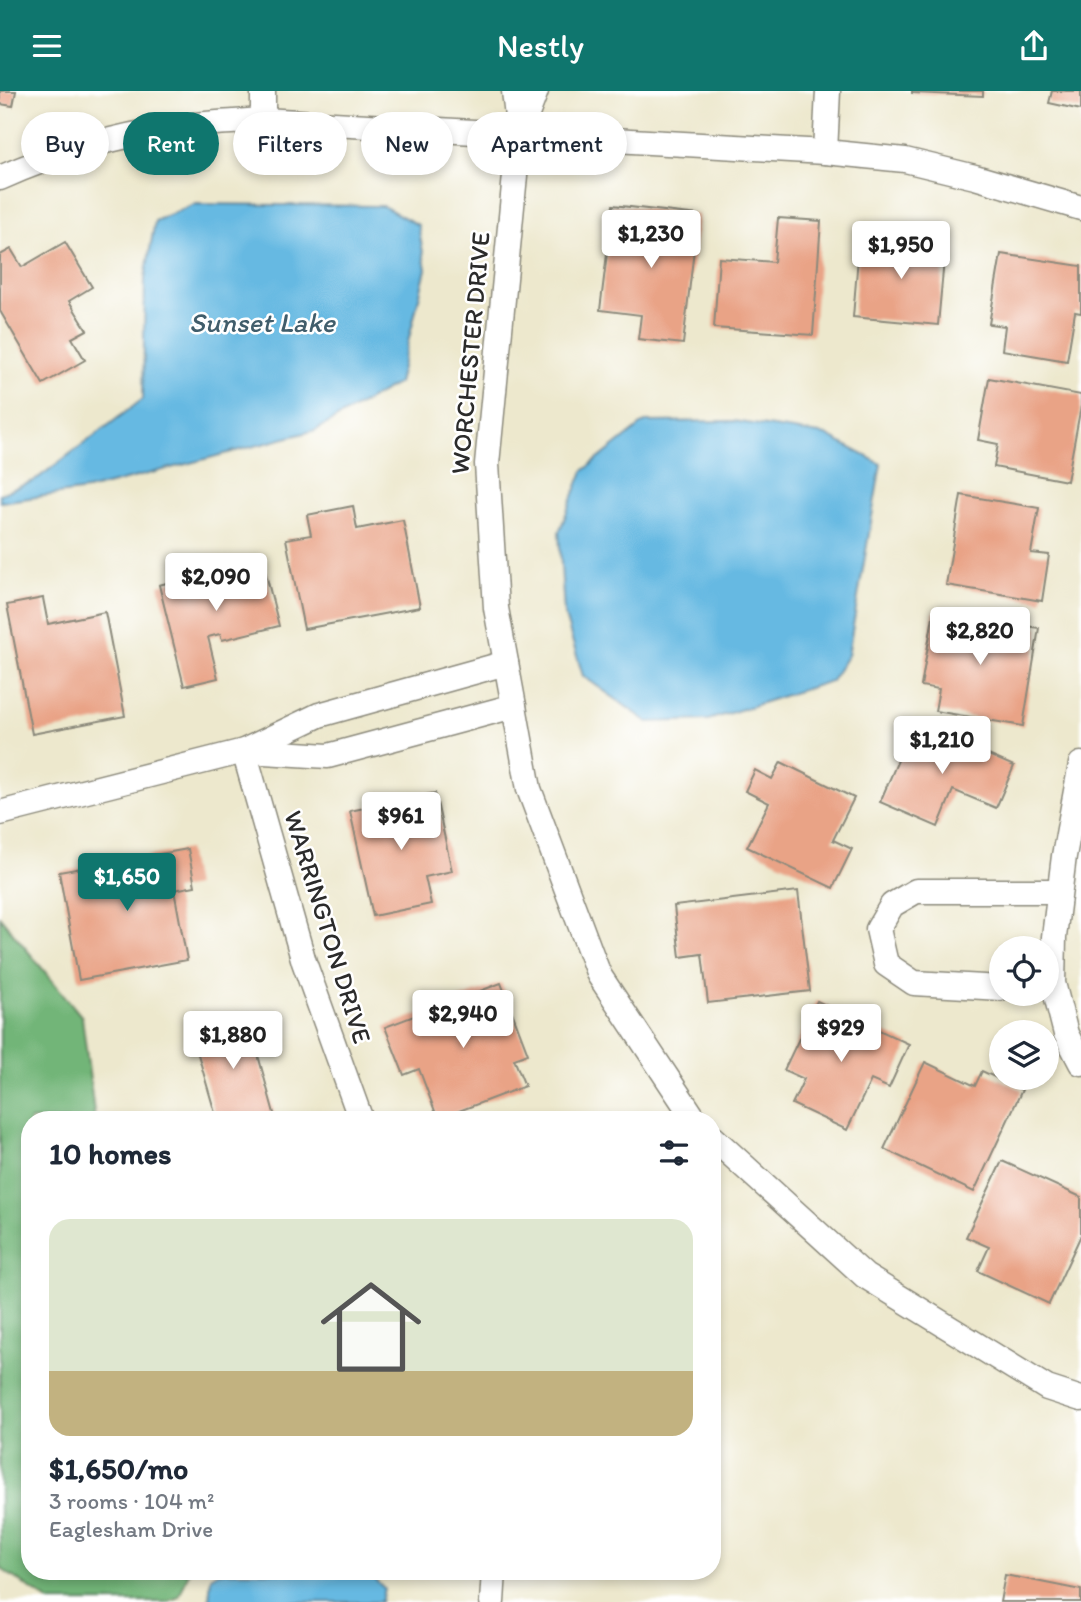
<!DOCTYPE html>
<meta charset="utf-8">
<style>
body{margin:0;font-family:Itim,sans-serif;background:#f2f2f3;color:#1f2937;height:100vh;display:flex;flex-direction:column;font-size:26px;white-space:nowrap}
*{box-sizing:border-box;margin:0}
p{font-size:23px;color:#747a83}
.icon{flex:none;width:38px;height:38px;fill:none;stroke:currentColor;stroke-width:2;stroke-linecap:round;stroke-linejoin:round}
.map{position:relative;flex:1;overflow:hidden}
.drawer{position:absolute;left:21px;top:1020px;width:700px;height:469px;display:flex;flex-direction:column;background:#fff;border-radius:28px;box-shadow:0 4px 10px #0003}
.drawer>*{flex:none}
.hud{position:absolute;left:21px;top:21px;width:700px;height:63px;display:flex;gap:14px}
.tools{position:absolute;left:989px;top:845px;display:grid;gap:14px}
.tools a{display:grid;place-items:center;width:70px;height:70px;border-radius:50%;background:#fff;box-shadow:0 4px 10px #0003;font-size:35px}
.price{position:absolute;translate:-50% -60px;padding:0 16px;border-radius:7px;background:#fff;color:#222;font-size:23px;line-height:46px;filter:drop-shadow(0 2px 4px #0008)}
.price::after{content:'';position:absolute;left:50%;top:42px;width:21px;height:16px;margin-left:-10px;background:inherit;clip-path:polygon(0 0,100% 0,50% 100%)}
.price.current{background:#0f766e;color:#fff}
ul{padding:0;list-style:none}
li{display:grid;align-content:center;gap:14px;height:371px;padding:0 28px}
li+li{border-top:2px solid #e0e1e3}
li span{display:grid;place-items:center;height:217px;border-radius:21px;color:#555}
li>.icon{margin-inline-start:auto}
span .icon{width:126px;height:126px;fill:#fffc;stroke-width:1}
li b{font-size:30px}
h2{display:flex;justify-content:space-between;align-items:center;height:84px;padding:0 28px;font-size:30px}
.tag{padding:0 24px;border-radius:32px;background:#fff;box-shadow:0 4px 10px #0003;font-size:24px;line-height:63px}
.tag.current{background:#0f766e;color:#fff}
header{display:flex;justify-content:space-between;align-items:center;height:91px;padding:0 28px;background:#0f766e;color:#fff;font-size:32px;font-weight:600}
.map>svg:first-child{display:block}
</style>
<header><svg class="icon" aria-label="menu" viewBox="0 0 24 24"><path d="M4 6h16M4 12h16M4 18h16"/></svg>Nestly<svg class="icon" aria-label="share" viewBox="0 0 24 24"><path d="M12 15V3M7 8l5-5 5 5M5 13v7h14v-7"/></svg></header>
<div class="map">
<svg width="1081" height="1511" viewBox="0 0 1081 1511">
<rect width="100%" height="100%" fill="#fff"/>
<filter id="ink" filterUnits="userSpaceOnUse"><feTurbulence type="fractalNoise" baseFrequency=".0143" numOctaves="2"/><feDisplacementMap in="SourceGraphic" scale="14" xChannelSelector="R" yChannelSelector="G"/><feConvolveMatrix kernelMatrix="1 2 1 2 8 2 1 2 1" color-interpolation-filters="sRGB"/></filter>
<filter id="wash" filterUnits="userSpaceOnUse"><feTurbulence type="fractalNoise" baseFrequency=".00686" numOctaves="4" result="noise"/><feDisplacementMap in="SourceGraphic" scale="28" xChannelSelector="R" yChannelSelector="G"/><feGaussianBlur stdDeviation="1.57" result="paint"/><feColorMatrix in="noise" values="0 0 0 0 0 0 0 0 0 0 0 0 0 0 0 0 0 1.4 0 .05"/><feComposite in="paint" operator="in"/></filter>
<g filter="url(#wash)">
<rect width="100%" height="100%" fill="#ede8cd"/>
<polygon fill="#72b578" stroke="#4e7052" stroke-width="2" points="0,826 82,926 95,1029 30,1029 30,1480 189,1481 179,1506 167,1511 50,1511 0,1477"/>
<g fill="#66b9e2" stroke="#487286" stroke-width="2">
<polygon points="194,113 383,115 418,134 426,178 398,292 316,339 87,399 0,411 0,403 34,390 143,308 145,187 155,130"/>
<polygon points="733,330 826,344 881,373 848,564 831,590 708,629 648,631 583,585 564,522 559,441 583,380 645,331"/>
<polygon points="219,1481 367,1481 384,1497 381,1511 209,1511 211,1486"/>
</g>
<g id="blocks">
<g fill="#e9a386">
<polygon points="0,0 16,0 13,15 0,13"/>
<polygon points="912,0 983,0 983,5 912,2"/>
<polygon points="1052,0 1081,0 1081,19 1049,12"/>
<polygon points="613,114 698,124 683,253 638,248 641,224 600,219"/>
<polygon points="778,127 821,130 813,244 714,237 719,167 774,171"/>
<polygon points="906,143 946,147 938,234 853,226 859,154 905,158"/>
<polygon points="65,151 92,196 69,210 87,239 72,247 85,269 43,293 0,220 0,164 11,158 22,176"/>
<polygon points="1001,163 1081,175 1081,222 1075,221 1067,270 1002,259 1005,235 989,233"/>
<polygon points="989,287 1081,304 1081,315 1067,390 994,376 998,353 978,349"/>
<polygon points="961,404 1039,417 1031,462 1049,464 1042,510 946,494"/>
<polygon points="353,415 357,438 403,429 420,516 304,538 286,448 311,444 307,424"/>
<polygon points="262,467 279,535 222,549 220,543 208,546 218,587 184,595 159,494"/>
<polygon points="43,507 48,533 105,521 125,625 32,643 7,514"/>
<polygon points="934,520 1039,537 1023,635 935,620 939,598 921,595"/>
<polygon points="914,632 1014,675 996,717 953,699 938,736 880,711"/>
<polygon points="781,671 854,707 833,749 852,758 833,797 747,756 769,712 745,700 755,679 772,688"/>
<polygon points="435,702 452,780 425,786 431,813 373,825 350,720"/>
<polygon points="188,758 195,795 174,799 187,869 79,889 59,781"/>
<polygon points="798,800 810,900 708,912 702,863 680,866 674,815"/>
<polygon points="501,892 528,963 514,968 525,995 438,1028 419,978 404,984 385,936"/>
<polygon points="817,910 909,953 889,997 871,989 847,1039 792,1013 804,988 784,979"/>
<polygon points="247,924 275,1026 263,1029 217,1029 191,939"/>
<polygon points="925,971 975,995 982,980 1022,999 974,1101 884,1058"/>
<polygon points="1002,1070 1081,1106 1081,1144 1049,1213 978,1180 989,1156 966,1146"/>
<polygon points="1005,1484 1081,1499 1081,1511 1000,1511"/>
</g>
</g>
</g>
<g filter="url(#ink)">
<use href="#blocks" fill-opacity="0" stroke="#8c8a7c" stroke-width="2"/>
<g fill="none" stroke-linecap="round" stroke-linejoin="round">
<g stroke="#8c8a7c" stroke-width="27">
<g id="minor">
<polyline points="514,0 519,43 487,373 496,517 514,615 529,698 599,884 695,1029"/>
<polyline points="263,29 263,0"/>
<polyline points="521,39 536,0"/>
<polyline points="825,61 828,0"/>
<path d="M 0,87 C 56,62 115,45 176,36 C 205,32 234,31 263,29 L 825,61 L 905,69 L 975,86 L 1081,117"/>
<polyline points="244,660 304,871 361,1029"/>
<polyline points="248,660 328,665 514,615"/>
<polyline points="1081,673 1064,765 1054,846 1053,892 1066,943 1081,972"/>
<polyline points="0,722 244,660 319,624 506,572"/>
<polyline points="1001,897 914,892 886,873 878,838 892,814 916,800 1059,800"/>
<polyline points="712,1046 865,1185 1047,1297 1081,1308"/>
<polyline points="492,1511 494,1480"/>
</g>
</g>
<use href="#minor" stroke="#fff" stroke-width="24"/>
</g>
</g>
<g text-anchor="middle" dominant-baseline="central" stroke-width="5" stroke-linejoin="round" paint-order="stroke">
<g font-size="26" fill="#2b2b2b" stroke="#fff">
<text transform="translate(470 262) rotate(-85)">WORCHESTER DRIVE</text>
<text transform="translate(328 836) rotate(73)">WARRINGTON DRIVE</text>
</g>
<g font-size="28" font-style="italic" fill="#405d6b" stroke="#fff">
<text x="262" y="231">Sunset Lake</text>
</g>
</g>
</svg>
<div class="tools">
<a><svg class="icon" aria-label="locate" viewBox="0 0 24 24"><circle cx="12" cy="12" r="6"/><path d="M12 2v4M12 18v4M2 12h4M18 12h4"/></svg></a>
<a><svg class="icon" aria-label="layers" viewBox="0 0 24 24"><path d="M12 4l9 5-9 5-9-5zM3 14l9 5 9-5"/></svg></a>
</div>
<b class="price" style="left:651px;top:179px">$1,230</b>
<b class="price" style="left:901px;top:190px">$1,950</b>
<b class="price" style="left:216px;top:522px">$2,090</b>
<b class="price" style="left:980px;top:576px">$2,820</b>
<b class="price" style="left:942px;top:685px">$1,210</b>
<b class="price" style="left:401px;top:761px">$961</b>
<b class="price current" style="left:127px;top:822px">$1,650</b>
<b class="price" style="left:463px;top:959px">$2,940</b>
<b class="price" style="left:841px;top:973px">$929</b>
<b class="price" style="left:233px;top:980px">$1,880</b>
<div class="hud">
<a class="tag">Buy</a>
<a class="tag current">Rent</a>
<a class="tag">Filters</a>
<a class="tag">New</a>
<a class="tag">Apartment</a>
</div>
<section class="drawer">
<h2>10 homes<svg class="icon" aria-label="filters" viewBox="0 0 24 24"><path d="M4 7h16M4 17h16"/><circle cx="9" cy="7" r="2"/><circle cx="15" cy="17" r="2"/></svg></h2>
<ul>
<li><span style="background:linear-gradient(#dfe7d0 70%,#c2b280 0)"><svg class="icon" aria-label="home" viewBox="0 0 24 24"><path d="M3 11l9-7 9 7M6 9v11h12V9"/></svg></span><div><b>$1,650/mo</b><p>3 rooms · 104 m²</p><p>Eaglesham Drive</p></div></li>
</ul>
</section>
</div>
